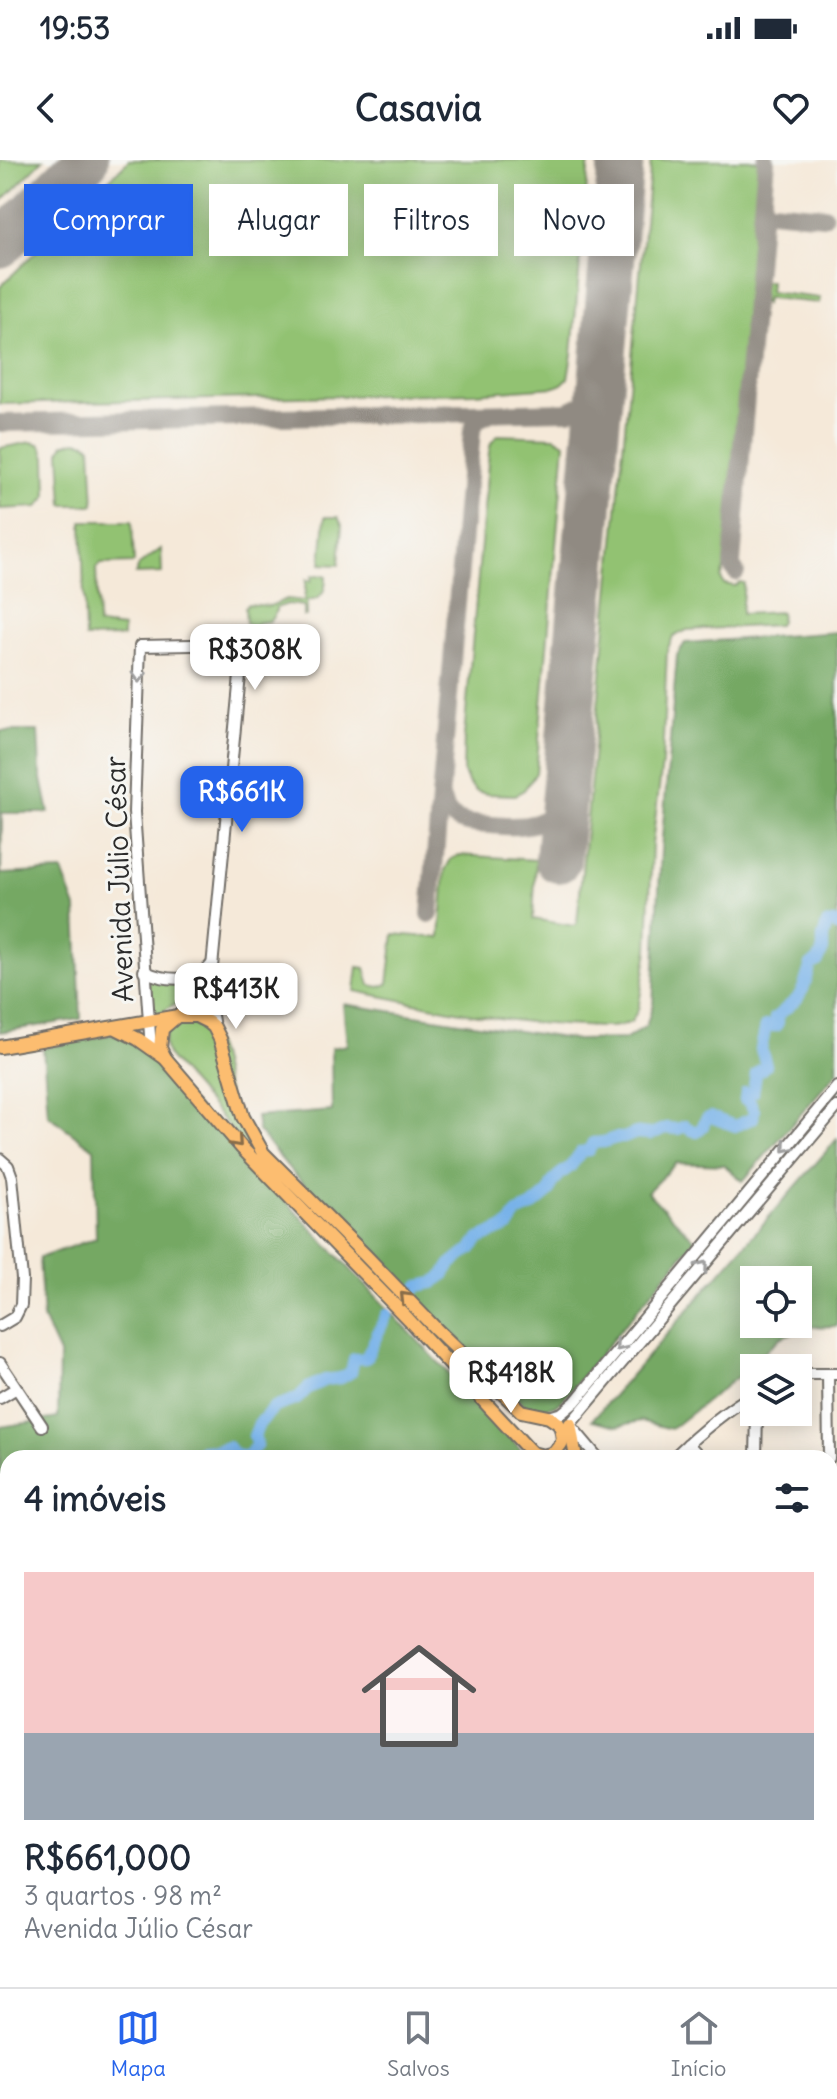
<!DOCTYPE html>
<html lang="pt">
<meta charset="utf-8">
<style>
body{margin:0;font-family:Delius,sans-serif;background:#f2f2f3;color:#1f2937;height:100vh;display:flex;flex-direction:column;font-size:30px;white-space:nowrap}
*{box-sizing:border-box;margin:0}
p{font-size:26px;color:#747a83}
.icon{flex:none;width:44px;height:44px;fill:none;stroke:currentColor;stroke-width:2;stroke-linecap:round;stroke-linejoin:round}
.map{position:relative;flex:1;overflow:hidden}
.side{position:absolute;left:0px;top:1290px;width:838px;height:538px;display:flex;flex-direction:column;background:#fff;border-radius:24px 24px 0 0;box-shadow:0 4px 20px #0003}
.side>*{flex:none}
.hud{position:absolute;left:24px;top:24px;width:790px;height:72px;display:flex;gap:16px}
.buttons{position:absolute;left:740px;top:1106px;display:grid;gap:16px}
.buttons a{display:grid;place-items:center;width:72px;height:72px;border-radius:0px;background:#fff;box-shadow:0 4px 20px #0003;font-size:40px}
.price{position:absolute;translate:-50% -68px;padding:0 18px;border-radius:16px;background:#fff;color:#222;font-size:26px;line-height:52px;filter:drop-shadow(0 2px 4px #0008)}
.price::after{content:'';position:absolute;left:50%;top:48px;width:24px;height:18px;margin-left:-12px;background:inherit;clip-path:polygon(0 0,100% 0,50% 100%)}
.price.current{background:#2563eb;color:#fff}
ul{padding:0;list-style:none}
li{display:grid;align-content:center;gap:16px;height:424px;padding:0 24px}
li span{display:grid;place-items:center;height:248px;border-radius:0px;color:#555}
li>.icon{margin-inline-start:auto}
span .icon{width:144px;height:144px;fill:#fffc;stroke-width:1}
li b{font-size:34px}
h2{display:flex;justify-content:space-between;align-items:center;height:96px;padding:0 24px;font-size:34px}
.pill{padding:0 28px;border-radius:0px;background:#fff;box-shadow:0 4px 20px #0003;font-size:28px;line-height:72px}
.pill.current{background:#2563eb;color:#fff}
.status{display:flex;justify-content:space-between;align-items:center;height:56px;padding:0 40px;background:#fff;direction:ltr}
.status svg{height:22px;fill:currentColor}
header{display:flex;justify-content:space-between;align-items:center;height:104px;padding:0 24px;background:#fff;font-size:36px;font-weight:800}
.dock{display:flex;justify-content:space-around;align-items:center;height:112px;border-top:2px solid #e0e1e3;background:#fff;font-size:22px;color:#747a83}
.dock a{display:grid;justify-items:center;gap:4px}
.dock .current{color:#2563eb}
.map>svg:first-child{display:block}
</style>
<div class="status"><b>19:53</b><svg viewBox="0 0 49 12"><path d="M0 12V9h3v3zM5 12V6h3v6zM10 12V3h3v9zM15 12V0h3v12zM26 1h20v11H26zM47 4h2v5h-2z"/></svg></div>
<header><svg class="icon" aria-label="back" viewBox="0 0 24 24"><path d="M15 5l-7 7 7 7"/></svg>Casavia<svg class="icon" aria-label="heart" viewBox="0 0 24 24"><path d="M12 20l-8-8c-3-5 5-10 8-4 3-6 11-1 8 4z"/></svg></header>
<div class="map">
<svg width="837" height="1827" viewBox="0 0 837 1827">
<rect width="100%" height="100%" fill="#f6f6f2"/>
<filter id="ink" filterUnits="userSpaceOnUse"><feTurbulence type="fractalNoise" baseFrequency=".0125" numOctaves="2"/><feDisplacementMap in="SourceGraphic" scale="16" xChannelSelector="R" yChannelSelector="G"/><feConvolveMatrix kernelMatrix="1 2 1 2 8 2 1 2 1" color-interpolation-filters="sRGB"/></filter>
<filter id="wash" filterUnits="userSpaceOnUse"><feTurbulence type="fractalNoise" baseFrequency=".006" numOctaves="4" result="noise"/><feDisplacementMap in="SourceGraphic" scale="32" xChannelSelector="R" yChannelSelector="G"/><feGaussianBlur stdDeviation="1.8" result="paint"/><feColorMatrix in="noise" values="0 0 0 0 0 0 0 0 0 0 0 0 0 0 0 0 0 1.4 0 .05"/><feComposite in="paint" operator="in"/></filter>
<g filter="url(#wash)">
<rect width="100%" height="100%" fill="#f5e9d9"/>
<g fill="#92c272" stroke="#5e764e" stroke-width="2">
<polygon points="0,0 43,0 0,43"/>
<polygon points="129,0 589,0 572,194 568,218 562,224 555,227 474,233 0,244 0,127"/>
<path d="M 651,0 L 759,0 L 724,409 L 721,418 L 724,424 L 735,426 L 740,422 L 744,423 L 741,454 L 781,452 L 780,461 L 778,465 L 687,470 L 673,477 L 667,490 L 662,604 L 652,685 L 648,790 L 638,850 L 631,862 C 616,869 598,867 582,866 C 505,864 431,846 355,831 L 358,807 L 365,808 L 370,825 L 380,827 L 388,824 L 394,774 L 440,778 L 445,710 L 451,699 L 459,695 L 536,700 L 533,759 L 574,766 L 577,763 Z"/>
<polygon points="764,121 770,121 769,132 820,138 819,143 769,138 766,138 765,144 761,139"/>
<polygon points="498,275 555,277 565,283 536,613 524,630 515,635 488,634 476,631 469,624 463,611 464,576 489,292 491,283"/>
<polygon points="76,281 87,283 91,287 94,345 63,345 60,292 64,284"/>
<polygon points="31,282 39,284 42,287 46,297 47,337 38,347 0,349 0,288"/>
<polygon points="325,357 338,357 342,365 339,405 321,404"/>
<polygon points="82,361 132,361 134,403 101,404 96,408 98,465 123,468 123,477 85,478"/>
<polygon points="161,389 162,413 136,414 139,405"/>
<path d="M 316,415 L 326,416 C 326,430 323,440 307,441 L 306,456 L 304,456 L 304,447 L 303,446 L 288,444 L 276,448 L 276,452 L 270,461 L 257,463 L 255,466 L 250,466 L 246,463 L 245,447 L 248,444 L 270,446 L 287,439 L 304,441 L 306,420 L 311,421 L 312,416 Z"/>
<path d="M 206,815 L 202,847 L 200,848 C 186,838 170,843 160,855 L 151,856 L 148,817 L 161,824 L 196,821 Z"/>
<path d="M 181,860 C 227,869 217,908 231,944 C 240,965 252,985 265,1004 L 263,1006 L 167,895 L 164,884 L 167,868 Z"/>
<polygon points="830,1598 837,1605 837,1678 830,1686"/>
</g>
<g fill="#75a864" stroke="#506a48" stroke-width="2" fill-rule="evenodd">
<path d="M 837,472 L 837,912 L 743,1021 L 724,1005 L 676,1003 L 647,1032 L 695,1080 L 560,1243 C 547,1249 538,1249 524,1245 L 292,1012 L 258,971 L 256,957 L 332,951 L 331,888 L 347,885 L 343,844 L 577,880 L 626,879 L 646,866 L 653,844 L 661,690 L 677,495 L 685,483 Z"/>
<polygon points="0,571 38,571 40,609 49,653 2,653 1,714 62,711 76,748 81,859 0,872"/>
<polygon points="113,874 126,878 158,906 529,1298 8,1298 8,1487 0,1490 0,1267 58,1258 59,1194 43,1159 39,1098 96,1078 94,989 48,955 43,888"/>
<path d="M 837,979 L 837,1166 L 811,1167 L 781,1177 L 741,1214 L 671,1269 L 641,1261 L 618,1266 L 592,1260 ZM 754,1120 L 798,1120 L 798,1164 L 754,1164 Z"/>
</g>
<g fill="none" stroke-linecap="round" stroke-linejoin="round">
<polyline stroke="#78b2e9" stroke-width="2" points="0,1774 8,1774"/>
<g stroke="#78b2e9" stroke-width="12">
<polyline points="413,1132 419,1126 433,1123 444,1115 451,1104 471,1089 479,1079 509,1066 517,1053 531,1047 549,1032 552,1023 559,1015 570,1007 581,992 589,990 593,983 604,982 615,978 624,978 636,973 651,974 666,968 678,969 685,966 691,970 697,972 702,968 706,959 711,957 735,966 753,958 754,951 750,942 745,940 746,933 753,932 756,914 766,905 761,889 766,866 776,866 778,862 775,858 797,839 803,829 811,805 818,801 823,790 823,778 827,764 834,763 837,766"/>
<polyline points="198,1298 203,1290 214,1291 228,1287 234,1295 246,1297 257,1285 254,1276 259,1264 274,1247 297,1239 308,1228 325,1220 341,1218 351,1212 354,1199 366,1198 387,1154"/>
<polyline points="0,1380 8,1375"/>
</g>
<g stroke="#908a82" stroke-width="18">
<polyline points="763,43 766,50 771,51 824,56"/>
<polyline points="0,263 568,251 587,242 601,225"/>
<polyline points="736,412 732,407 732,403 766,0"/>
<path d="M 440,635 C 443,644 446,652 453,657 C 464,665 478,664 491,665 C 525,668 551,668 565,631"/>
<polyline points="430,754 472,271 477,260 490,253"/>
</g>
<g stroke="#908a82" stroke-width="46">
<polyline points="0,85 86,0"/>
<polyline points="558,700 621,0"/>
</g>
</g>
</g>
<g filter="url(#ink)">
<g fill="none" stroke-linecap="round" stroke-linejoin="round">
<g stroke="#726e68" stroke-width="14">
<g id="minor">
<path d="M 144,811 C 164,821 197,824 212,804"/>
<polyline points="151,889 134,652 140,486 243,484 210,828 210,844 214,867"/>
<polyline points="0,999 8,1006 12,1017 22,1119 21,1145 15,1157 0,1166"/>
<polyline points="0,1203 42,1266"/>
<polyline points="798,1214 837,1214"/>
<polyline points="828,1214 829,1298"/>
<polyline points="0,1238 15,1229"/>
<polyline points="549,1257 562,1253 575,1242 837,927"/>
<polyline points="571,1266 598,1298"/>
<polyline points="567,1268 837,947"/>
<polyline points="688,1284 701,1298"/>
<path d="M 673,1298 C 698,1274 724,1251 754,1234"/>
<polyline points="756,1298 757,1252"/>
<polyline points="830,1349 837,1349"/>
<polyline points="830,1425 837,1424"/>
<polyline points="0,1498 8,1496"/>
<polyline points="830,1500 837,1500"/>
<polyline points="830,1510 837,1511"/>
<polyline points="0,1514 8,1542"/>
<polyline points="830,1534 837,1541"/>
<polyline points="0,1646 8,1644"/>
<polyline points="830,1696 837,1688"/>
<polyline points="830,1765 837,1772"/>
<polyline points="0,1788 8,1788"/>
<polyline points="66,1820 66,1827"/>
<polyline points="731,1820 739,1827"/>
<polyline points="810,1820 817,1827"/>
<polyline points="26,1827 26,1820"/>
<polyline points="108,1827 108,1820"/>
<polyline points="150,1827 151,1820"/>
<polyline points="194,1827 194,1820"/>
<polyline points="234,1827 234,1820"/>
<polyline points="274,1827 274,1820"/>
<polyline points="314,1827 314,1820"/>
<polyline points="355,1827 355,1820"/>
<polyline points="395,1827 395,1820"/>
<polyline points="434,1827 434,1820"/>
<polyline points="475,1827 475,1820"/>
<polyline points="514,1827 514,1820"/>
<polyline points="554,1827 554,1820"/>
<polyline points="596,1827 596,1820"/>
<polyline points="635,1827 635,1820"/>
<polyline points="678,1827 678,1820"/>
<polyline points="834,1827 837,1824"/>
</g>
</g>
<g stroke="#726e68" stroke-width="16">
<g id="major">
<polyline points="0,887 178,856 196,856 208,862 214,867 220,879 243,957 263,993 365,1095 436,1169 521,1251 549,1257 558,1263 561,1268 563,1279 561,1284 554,1293 543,1296 532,1293 528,1289 408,1159 242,988 165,898 138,879 114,867"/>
<polyline points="165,898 160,888 162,869 176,857"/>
<polyline points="570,1264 576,1298"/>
<polyline points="830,1568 837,1575"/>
<polyline points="830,1587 837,1594"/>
</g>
</g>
<use href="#minor" stroke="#fff" stroke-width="10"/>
<use href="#major" stroke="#fcbd6f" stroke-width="12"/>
</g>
<defs><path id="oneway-chevron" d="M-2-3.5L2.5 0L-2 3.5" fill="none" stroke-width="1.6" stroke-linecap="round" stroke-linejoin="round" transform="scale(2)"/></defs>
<g stroke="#a0a0a0">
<use href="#oneway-chevron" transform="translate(139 517) rotate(92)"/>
<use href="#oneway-chevron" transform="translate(787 987) rotate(130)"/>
<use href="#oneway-chevron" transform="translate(703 1106) rotate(-50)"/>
<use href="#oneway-chevron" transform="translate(620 1186) rotate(130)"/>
</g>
<g stroke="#896d4a">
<use href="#oneway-chevron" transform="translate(237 982) rotate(48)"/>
<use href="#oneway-chevron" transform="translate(405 1137) rotate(-134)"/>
</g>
</g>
<g text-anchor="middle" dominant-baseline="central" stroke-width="6" stroke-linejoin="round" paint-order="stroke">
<g font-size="28" fill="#2b2b2b" stroke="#f6f6f2">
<text transform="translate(119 719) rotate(-92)">Avenida Júlio César</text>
</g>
</g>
</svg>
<div class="buttons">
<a><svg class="icon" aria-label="locate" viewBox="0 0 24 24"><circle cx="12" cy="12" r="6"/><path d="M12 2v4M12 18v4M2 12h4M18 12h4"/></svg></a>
<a><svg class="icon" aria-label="layers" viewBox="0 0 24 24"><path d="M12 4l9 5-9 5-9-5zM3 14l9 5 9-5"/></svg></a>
</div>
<b class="price" style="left:255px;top:532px">R$308K</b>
<b class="price current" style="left:242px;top:674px">R$661K</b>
<b class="price" style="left:236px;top:871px">R$413K</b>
<b class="price" style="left:511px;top:1255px">R$418K</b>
<div class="hud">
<a class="pill current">Comprar</a>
<a class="pill">Alugar</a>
<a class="pill">Filtros</a>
<a class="pill">Novo</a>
</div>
<section class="side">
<h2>4 imóveis<svg class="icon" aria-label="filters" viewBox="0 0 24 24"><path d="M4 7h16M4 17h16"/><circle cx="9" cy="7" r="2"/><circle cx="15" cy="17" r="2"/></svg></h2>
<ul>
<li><span style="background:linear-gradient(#f6c9c9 65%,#9aa5b1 0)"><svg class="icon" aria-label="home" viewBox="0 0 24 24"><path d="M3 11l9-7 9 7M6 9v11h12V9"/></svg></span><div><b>R$661,000</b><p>3 quartos · 98 m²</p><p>Avenida Júlio César</p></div></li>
</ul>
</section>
</div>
<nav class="dock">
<a class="current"><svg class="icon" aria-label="map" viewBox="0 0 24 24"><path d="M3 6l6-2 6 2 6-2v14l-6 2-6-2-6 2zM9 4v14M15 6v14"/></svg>Mapa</a>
<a><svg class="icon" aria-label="saved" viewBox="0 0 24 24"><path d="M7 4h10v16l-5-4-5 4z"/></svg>Salvos</a>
<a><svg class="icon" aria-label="home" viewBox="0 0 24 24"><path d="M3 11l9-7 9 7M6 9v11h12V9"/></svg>Início</a>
</nav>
